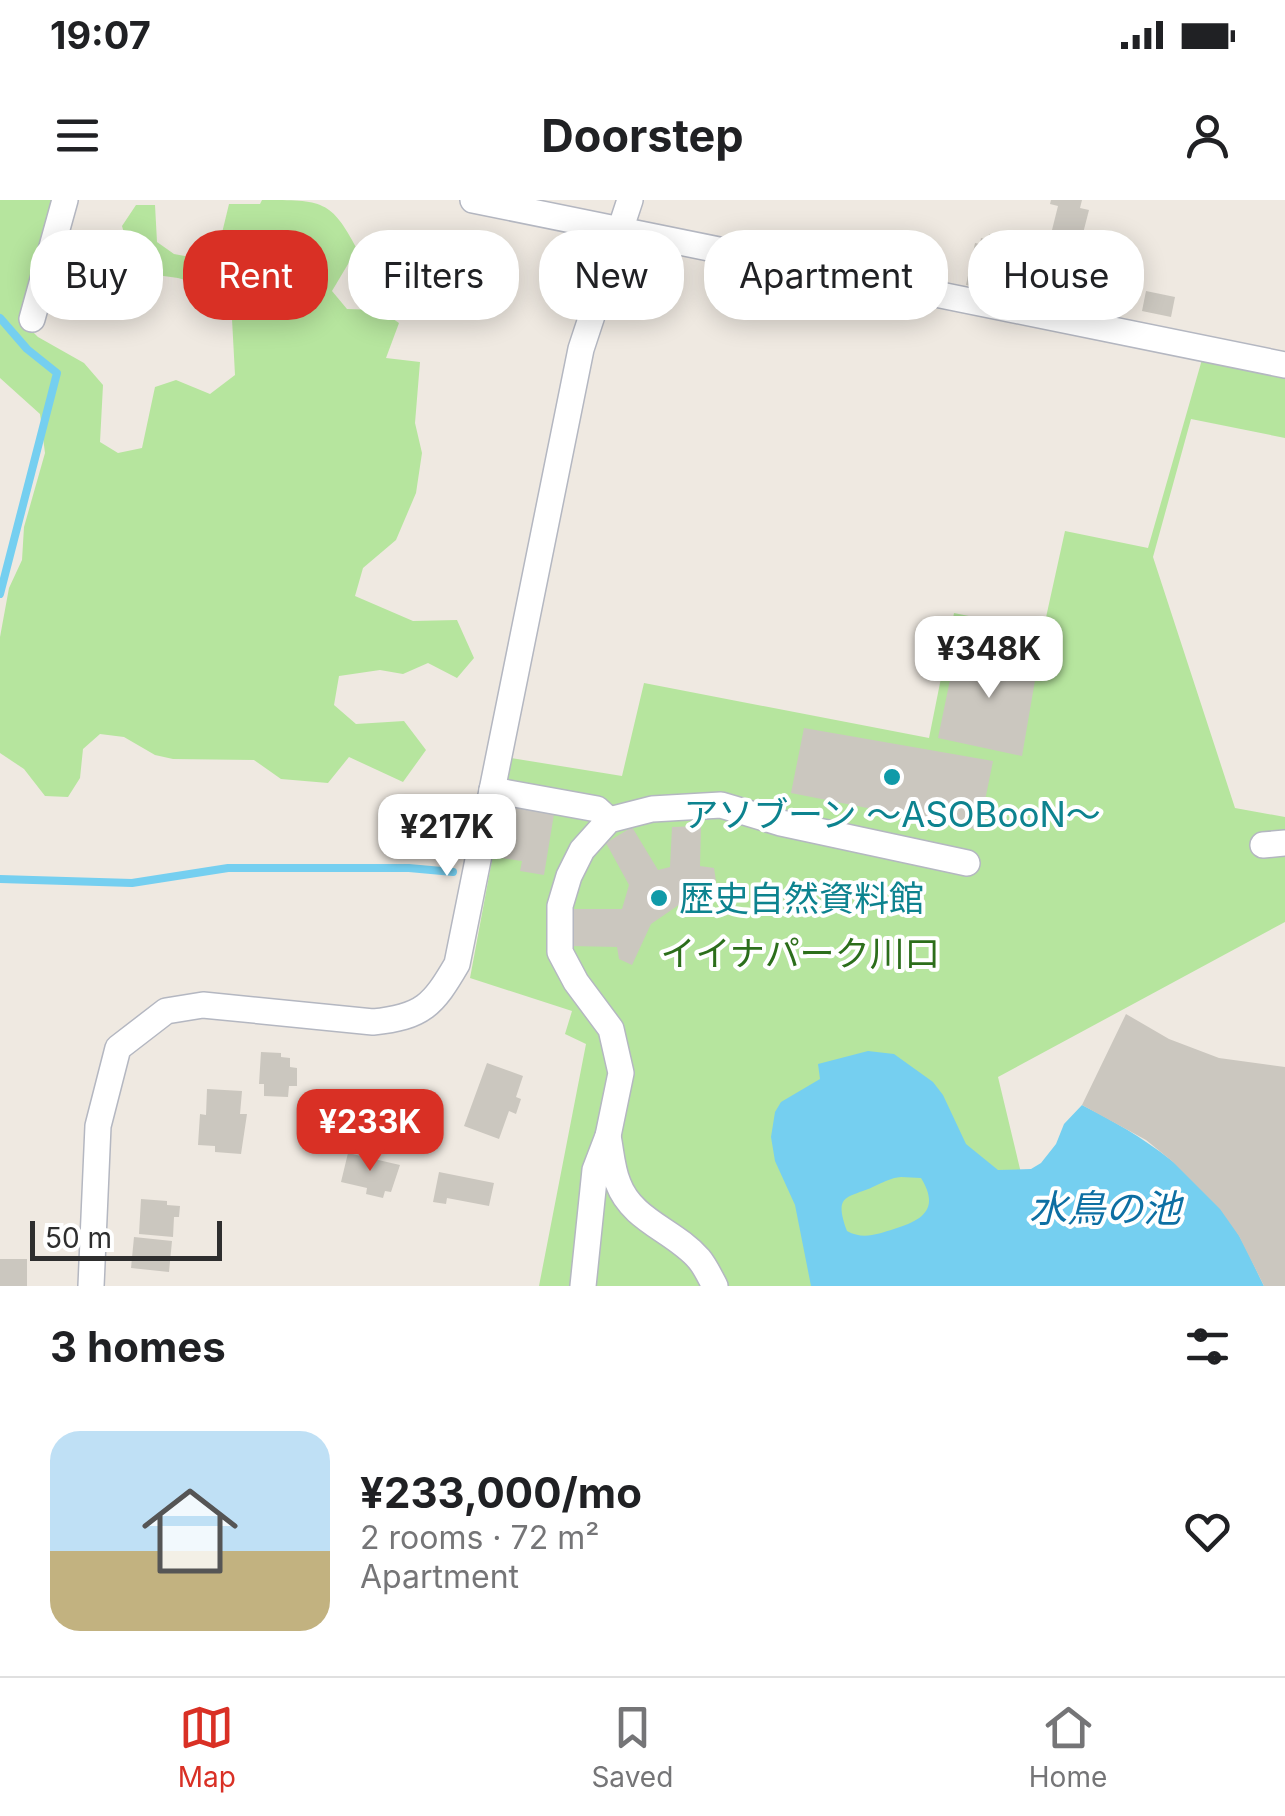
<!DOCTYPE html>
<meta charset="utf-8">
<style>
body{margin:0;font-family:Inter,"Noto Sans JP",sans-serif;background:#f6f6f6;color:#202124;height:100vh;display:flex;flex-direction:column;font-size:38px;white-space:nowrap}
*{box-sizing:border-box;margin:0}
p{font-size:32px;color:#757577}
.icon{flex:none;width:55px;height:55px;fill:none;stroke:currentColor;stroke-width:2;stroke-linecap:round;stroke-linejoin:round}
.map{position:relative;height:1086px;overflow:hidden}
.details{display:flex;flex-direction:column;background:#fff;flex:1}
.details>*{flex:none}
.hud{position:absolute;left:30px;top:30px;width:1225px;height:90px;display:flex;gap:20px}
.scale{position:absolute;left:30px;bottom:25px;width:192px;box-sizing:border-box;padding-left:10px;border:5px solid #2e2e2e;border-top:0;font-size:28px;line-height:35px;white-space:nowrap;color:#2e2e2e;-webkit-text-stroke:8px #fff;paint-order:stroke}
.price{position:absolute;translate:-50% -85px;padding:0 22px;border-radius:20px;background:#fff;color:#222;font-size:32px;line-height:65px;filter:drop-shadow(0 2px 5px #0008)}
.price::after{content:'';position:absolute;left:50%;top:60px;width:30px;height:22px;margin-left:-15px;background:inherit;clip-path:polygon(0 0,100% 0,50% 100%)}
.price.selected{background:#d93025;color:#fff}
ul{padding:0;list-style:none}
li{display:flex;align-items:center;gap:30px;height:250px;padding:0 50px}
li+li{border-top:2px solid #e0e0e0}
li span{display:grid;place-items:center;flex:none;width:280px;height:200px;border-radius:30px;color:#555}
li>.icon{margin-inline-start:auto}
span .icon{width:120px;height:120px;fill:#fffc;stroke-width:1}
li b{font-size:42px}
h2{display:flex;justify-content:space-between;align-items:center;height:120px;padding:0 50px;font-size:42px}
.tag{padding:0 35px;border-radius:40px;background:#fff;box-shadow:0 5px 25px #0003;font-size:35px;line-height:90px}
.tag.selected{background:#d93025;color:#fff}
.status{display:flex;justify-content:space-between;align-items:center;height:70px;padding:0 50px;background:#fff;direction:ltr}
.status svg{height:28px;fill:currentColor}
header{display:flex;justify-content:space-between;align-items:center;height:130px;padding:0 50px;background:#fff;font-size:45px;font-weight:700}
.tab-bar{display:flex;justify-content:space-around;align-items:center;height:140px;border-top:2px solid #e0e0e0;background:#fff;font-size:28px;color:#757577}
.tab-bar a{display:grid;justify-items:center;gap:5px}
.tab-bar .selected{color:#d93025}
.map>svg:first-child{display:block}
</style>
<div class="status"><b>19:07</b><svg viewBox="0 0 49 12"><path d="M0 12V9h3v3zM5 12V6h3v6zM10 12V3h3v9zM15 12V0h3v12zM26 1h20v11H26zM47 4h2v5h-2z"/></svg></div>
<header><svg class="icon" aria-label="menu" viewBox="0 0 24 24"><path d="M4 6h16M4 12h16M4 18h16"/></svg>Doorstep<svg class="icon" aria-label="person" viewBox="0 0 24 24"><circle cx="12" cy="8" r="4"/><path d="M4 21q1-7 8-7t8 7"/></svg></header>
<div class="map">
<svg width="1285" height="1086" viewBox="0 0 1285 1086">
<rect width="100%" height="100%" fill="#efe9e1"/>
<g fill="#b6e59e">
<path d="M 0,0 L 56,0 L 25,124 L 38,137 L 84,163 L 103,185 L 100,242 L 118,253 L 142,248 L 155,187 L 176,180 L 210,194 L 235,175 L 232,119 L 217,89 L 178,78 L 135,72 L 122,26 L 136,5 L 155,5 L 157,42 L 174,54 L 201,59 L 222,33 L 229,4 L 260,4 L 262,0 C 323,0 331,0 357,49 L 332,91 L 347,109 L 380,110 L 399,123 L 386,158 L 420,162 L 415,223 L 422,253 L 416,293 L 396,340 L 363,368 L 355,396 L 413,421 L 457,420 L 474,458 L 457,478 L 428,463 L 403,474 L 380,470 L 339,476 L 334,505 L 356,524 L 404,521 L 426,550 L 403,582 L 349,557 L 328,583 L 281,579 L 254,560 L 173,559 L 155,555 L 124,537 L 100,534 L 83,549 L 80,578 L 68,597 L 45,596 L 24,569 L 0,553 L 0,437 L 9,388 L 22,360 L 24,327 L 45,253 L 40,214 L 0,178 Z"/>
<polygon points="1203,156 1285,173 1285,238 1191,219 1153,357 1235,608 1285,617 1285,722 998,877 1048,1086 539,1086 586,844 565,834 572,811 470,778 511,558 622,576 644,483 929,538 954,413 1043,431 1065,331 1148,348"/>
</g>
<path fill="#75cff0" fill-rule="evenodd" d="M 868,851 L 894,854 L 933,882 L 943,895 L 966,944 L 998,970 L 1031,969 L 1041,963 L 1056,944 L 1064,924 L 1082,905 C 1142,935 1206,977 1240,1037 C 1249,1053 1256,1070 1264,1086 L 811,1086 L 795,1005 L 775,961 L 771,937 L 775,912 L 781,902 L 820,879 L 818,864 ZM 901,977 L 921,978 C 940,1009 923,1020 894,1029 C 878,1034 863,1040 847,1031 C 832,991 850,999 877,985 C 886,981 891,978 901,977 Z"/>
<g fill="none" stroke-linecap="round" stroke-linejoin="round">
<g stroke="#75cff0" stroke-width="8">
<polyline points="0,118 27,149 57,173 0,394"/>
<polyline points="0,679 132,683 228,668 409,668 453,672"/>
</g>
</g>
<g fill="#cbc7bf">
<polygon points="1051,0 1082,0 1080,8 1089,10 1080,45 1050,38 1058,6 1050,4"/>
<polygon points="989,34 1022,40 1020,53 1015,52 1008,87 995,84 994,91 966,85 975,43 980,44 981,38 988,40"/>
<polygon points="1073,53 1090,57 1089,60 1122,68 1114,109 1075,101 1073,110 1048,104 1062,56 1072,58"/>
<polygon points="1146,91 1175,97 1171,117 1142,111"/>
<polygon points="957,446 1038,463 1022,556 938,538"/>
<polygon points="804,528 993,561 979,630 791,593"/>
<polygon points="509,606 554,614 544,675 520,671 522,661 500,658"/>
<polygon points="701,626 700,666 714,668 718,694 686,700 651,724 632,765 619,759 617,747 571,746 570,709 622,709 629,685 606,643 632,627 658,670 670,667 672,627"/>
<polygon points="1126,814 1169,839 1219,858 1285,867 1285,1086 1264,1086 1239,1036 1220,1009 1173,962 1146,940 1082,905"/>
<polygon points="261,852 281,853 281,857 290,858 290,867 297,868 297,886 289,886 288,897 264,896 264,884 259,884"/>
<polygon points="487,863 523,876 516,897 521,899 516,914 509,911 499,939 464,926"/>
<polygon points="207,889 242,891 240,914 247,914 241,954 215,952 215,946 198,945 200,914 206,915"/>
<polygon points="364,924 401,930 399,949 362,943"/>
<polygon points="348,953 400,965 391,992 385,991 383,998 366,994 367,988 341,982"/>
<polygon points="439,972 494,983 489,1006 447,998 446,1004 433,1002"/>
<polygon points="141,999 167,1001 167,1005 180,1006 179,1017 174,1017 173,1037 139,1034"/>
<polygon points="134,1037 172,1041 169,1072 131,1068"/>
<rect x="0" y="1059" width="27" height="27"/>
</g>
<g fill="none" stroke-linecap="round" stroke-linejoin="round">
<g stroke="#b4b7c1" stroke-width="28">
<g id="minor">
<polyline points="473,0 1285,165"/>
<polyline points="32,119 65,0"/>
<polyline points="492,590 597,609 609,620"/>
<polyline points="1263,645 1285,643"/>
<path d="M 608,936 C 611,951 612,969 618,983 C 632,1021 674,1030 699,1059 C 705,1066 710,1077 715,1086"/>
<path d="M 91,1086 L 98,926 L 118,848 L 166,811 L 203,805 L 373,822 C 423,817 433,805 457,764 L 581,149 L 630,0"/>
<polyline points="583,1086 595,970 608,936 621,873 611,829 576,782 560,752 560,706 569,676 582,650 609,620 652,609 721,605 781,623 967,663"/>
</g>
</g>
<use href="#minor" stroke="#fff" stroke-width="25"/>
</g>
<g fill="#0f9aa8" stroke="#fff" stroke-width="4">
<circle cx="892" cy="577" r="10"/>
<circle cx="659" cy="698" r="10"/>
</g>
<g text-anchor="middle" dominant-baseline="central" stroke-width="8" stroke-linejoin="round" paint-order="stroke">
<g font-size="35" fill="#0d838f" stroke="#fff">
<text x="892" y="614">アソブーン ～ASOBooN～</text>
<text x="679" y="698" text-anchor="start">歴史自然資料館</text>
</g>
<g font-size="35" fill="#2c6e1b" stroke="#fff">
<text x="800" y="753">イイナパーク川口</text>
</g>
<g font-size="38" font-style="italic" fill="#0d6fa3" stroke="#fff">
<text x="1105" y="1008">水鳥の池</text>
</g>
</g>
</svg>
<div class="scale">50 m</div>
<b class="price" style="left:989px;top:501px">¥348K</b>
<b class="price" style="left:447px;top:679px">¥217K</b>
<b class="price selected" style="left:370px;top:974px">¥233K</b>
<div class="hud">
<a class="tag">Buy</a>
<a class="tag selected">Rent</a>
<a class="tag">Filters</a>
<a class="tag">New</a>
<a class="tag">Apartment</a>
<a class="tag">House</a>
</div>
</div>
<section class="details">
<h2>3 homes<svg class="icon" aria-label="filters" viewBox="0 0 24 24"><path d="M4 7h16M4 17h16"/><circle cx="9" cy="7" r="2"/><circle cx="15" cy="17" r="2"/></svg></h2>
<ul>
<li><span style="background:linear-gradient(#bfe0f5 60%,#c2b280 0)"><svg class="icon" aria-label="home" viewBox="0 0 24 24"><path d="M3 11l9-7 9 7M6 9v11h12V9"/></svg></span><div><b>¥233,000/mo</b><p>2 rooms · 72 m²</p><p>Apartment</p></div><svg class="icon" aria-label="heart" viewBox="0 0 24 24"><path d="M12 20l-8-8c-3-5 5-10 8-4 3-6 11-1 8 4z"/></svg></li>
</ul>
</section>
<nav class="tab-bar">
<a class="selected"><svg class="icon" aria-label="map" viewBox="0 0 24 24"><path d="M3 6l6-2 6 2 6-2v14l-6 2-6-2-6 2zM9 4v14M15 6v14"/></svg>Map</a>
<a><svg class="icon" aria-label="saved" viewBox="0 0 24 24"><path d="M7 4h10v16l-5-4-5 4z"/></svg>Saved</a>
<a><svg class="icon" aria-label="home" viewBox="0 0 24 24"><path d="M3 11l9-7 9 7M6 9v11h12V9"/></svg>Home</a>
</nav>
